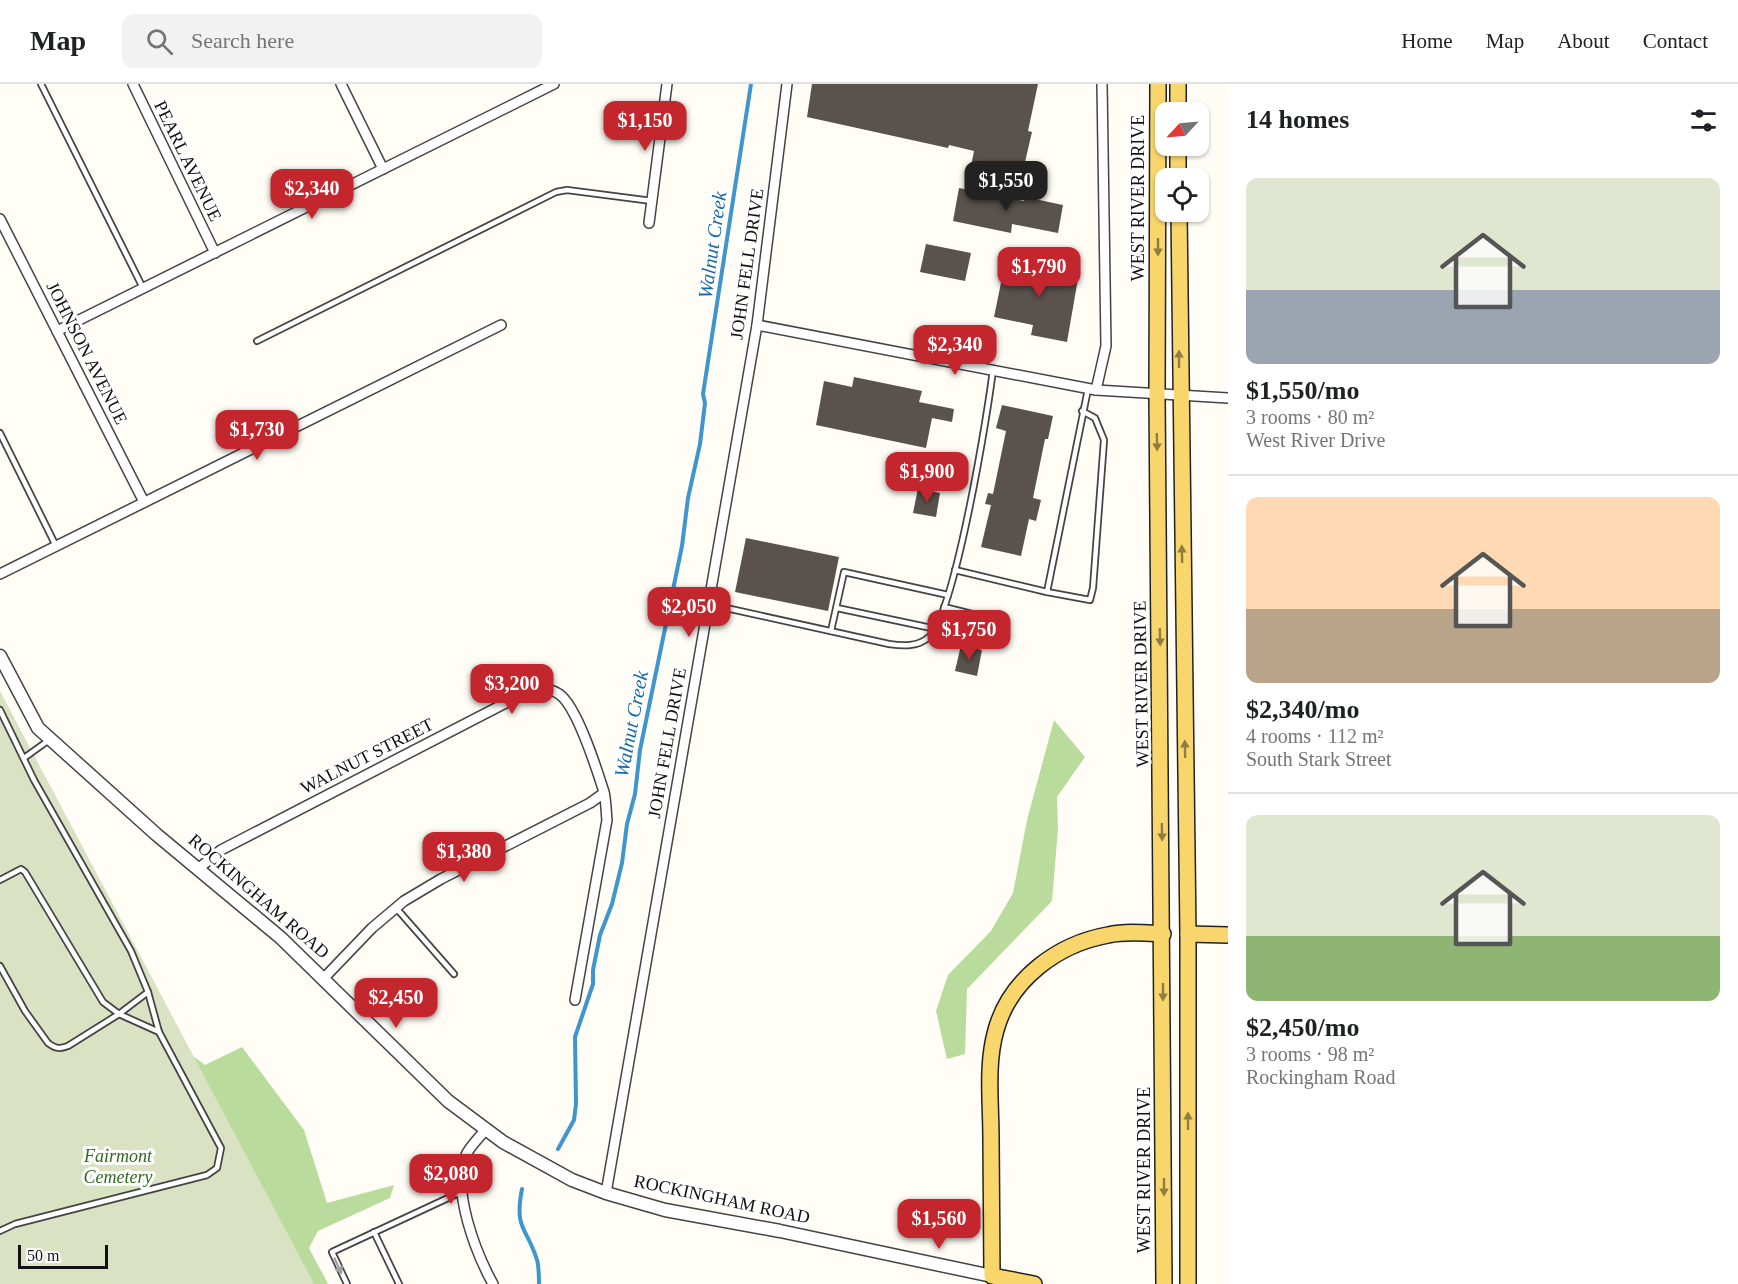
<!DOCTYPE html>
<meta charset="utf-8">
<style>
body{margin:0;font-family:Georgia,serif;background:#f2f2f2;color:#202124;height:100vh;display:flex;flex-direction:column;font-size:22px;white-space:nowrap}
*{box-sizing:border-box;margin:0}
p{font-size:20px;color:#757577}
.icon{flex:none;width:33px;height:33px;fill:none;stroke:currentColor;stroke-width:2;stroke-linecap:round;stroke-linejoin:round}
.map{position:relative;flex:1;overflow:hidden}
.drawer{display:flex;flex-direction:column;background:#fff;width:510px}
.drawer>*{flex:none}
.needle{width:39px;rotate:244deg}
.controls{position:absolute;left:1155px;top:18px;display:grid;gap:12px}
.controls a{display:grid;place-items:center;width:54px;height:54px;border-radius:12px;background:#fff;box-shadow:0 2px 4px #0004;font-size:30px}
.scale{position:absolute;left:18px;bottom:15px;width:90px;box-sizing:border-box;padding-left:6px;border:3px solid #111;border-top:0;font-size:16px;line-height:21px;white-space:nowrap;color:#111;-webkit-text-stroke:4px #fff;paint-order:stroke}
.price{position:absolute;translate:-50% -51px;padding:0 14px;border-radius:12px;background:#c4262e;color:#fff;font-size:20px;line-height:39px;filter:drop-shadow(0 2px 3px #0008)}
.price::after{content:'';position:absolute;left:50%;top:36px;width:18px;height:14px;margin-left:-9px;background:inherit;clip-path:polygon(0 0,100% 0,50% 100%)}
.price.selected{background:#222;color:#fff}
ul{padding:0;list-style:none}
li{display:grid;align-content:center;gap:12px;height:318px;padding:0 18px}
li+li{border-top:2px solid #e0e0e0}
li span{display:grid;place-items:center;height:186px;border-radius:12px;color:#555}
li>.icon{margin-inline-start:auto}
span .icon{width:108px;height:108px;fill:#fffc;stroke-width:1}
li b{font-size:26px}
h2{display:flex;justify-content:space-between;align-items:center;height:72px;padding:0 18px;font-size:26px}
header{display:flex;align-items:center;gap:36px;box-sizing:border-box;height:84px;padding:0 30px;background:#fff;border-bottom:2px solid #e0e0e0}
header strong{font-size:28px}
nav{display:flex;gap:33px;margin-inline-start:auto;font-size:21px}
.search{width:420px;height:54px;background:#f2f2f2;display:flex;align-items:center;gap:15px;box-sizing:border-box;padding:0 21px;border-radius:12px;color:#757577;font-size:22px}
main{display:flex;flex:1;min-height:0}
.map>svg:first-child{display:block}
</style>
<header>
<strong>Map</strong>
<div class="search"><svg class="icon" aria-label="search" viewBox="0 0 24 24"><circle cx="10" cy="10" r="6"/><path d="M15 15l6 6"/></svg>Search here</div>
<nav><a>Home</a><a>Map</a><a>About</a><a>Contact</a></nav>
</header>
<main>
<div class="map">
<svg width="1228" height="1200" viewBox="0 0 1228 1200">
<rect width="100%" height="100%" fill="#fffdf5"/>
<g fill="#b9dc9c">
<polygon points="1054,636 1085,673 1057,713 1058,745 1052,817 967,905 965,970 947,975 936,927 948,891 991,847 1013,809 1027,736"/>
<polygon points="168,953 205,981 242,963 304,1046 327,1119 394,1101 390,1114 318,1147 309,1164 328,1200 173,1200"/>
</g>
<polygon fill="#d9e3c4" points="0,607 292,1158 314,1200 0,1200"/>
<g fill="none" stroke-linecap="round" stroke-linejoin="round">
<g stroke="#3f96cf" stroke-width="4">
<polyline points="558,1065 574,1036 576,1020 575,953 593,900 593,886 600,851 612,820 622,779 627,740 635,710 640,666 682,462 688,414 700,360 705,319 703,310 751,0"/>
<path d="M 522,1105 C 514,1146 527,1143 537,1176 C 539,1183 539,1193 539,1200"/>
</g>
</g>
<g fill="#5a524d">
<polygon points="812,0 1038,0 1028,47 1032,48 1025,78 1039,80 1034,100 970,87 974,67 949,61 948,64 807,33"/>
<polygon points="959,104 1024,117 1025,113 1063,121 1058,149 1012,140 1011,149 953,137"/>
<polygon points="926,160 971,169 965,197 920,188"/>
<polygon points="1038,175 1080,183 1067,258 1031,251 1033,241 994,233 1005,179 1036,185"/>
<polygon points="854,293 922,307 919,318 954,325 952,338 932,334 926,364 816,341 824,297 852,303"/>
<polygon points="1002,321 1053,332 1048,355 1045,355 1033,414 1041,416 1036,437 1029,435 1021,472 981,463 991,421 985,420 988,409 993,410 1006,347 996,344"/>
<polygon points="918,404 940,409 936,433 913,429"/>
<polygon points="746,454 839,473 828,527 735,508"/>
<polygon points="961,561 982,566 977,592 955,587"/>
</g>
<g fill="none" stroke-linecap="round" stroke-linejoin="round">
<g stroke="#444" stroke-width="8">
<g id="service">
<polyline points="41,0 143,204"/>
<polyline points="257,257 556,108 567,106 652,117"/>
<polyline points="0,349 56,462"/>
<polyline points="955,486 1047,508 1090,516 1093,504 1104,356 1095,334 1082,327"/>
<polyline points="1047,508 1088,305"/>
<path d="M 708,520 L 889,560 C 903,562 918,563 929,553 C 955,529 988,329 993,285"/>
<polyline points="944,523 984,533"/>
<polyline points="837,524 936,545"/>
<polyline points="831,547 844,488 948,511"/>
<polyline points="0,626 34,696 131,867 148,908 159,948 221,1064 217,1084 207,1091 15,1140 0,1147"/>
<polyline points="24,674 49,656"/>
<path d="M 0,796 L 21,785 L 25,788 L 103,918 L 119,930 L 68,962 C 60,965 56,965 48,959 L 25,927 L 0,882"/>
<polyline points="397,825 454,890"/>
<polyline points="148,908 119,930 159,948"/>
<polyline points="374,1148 399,1200"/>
<polyline points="347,1200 332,1168 461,1108"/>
</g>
</g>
<g stroke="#444" stroke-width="12">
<g id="minor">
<polyline points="133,0 215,169"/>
<polyline points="341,0 383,85"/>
<polyline points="0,135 144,418"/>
<polyline points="649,139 667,0"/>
<polyline points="757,241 1096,306 1228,314"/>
<polyline points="57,247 554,0"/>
<polyline points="1096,306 1106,262 1102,0"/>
<polyline points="0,490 501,241"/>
<path d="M 198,785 L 221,766 L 523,610 C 535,607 548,602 559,610 C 577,622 597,686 604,708 C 606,716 606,727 607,736 L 575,916"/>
<polyline points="324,894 372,844 404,817 441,795 590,719 604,709"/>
<path d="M 486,1045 C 480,1053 470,1062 466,1071 C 451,1106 476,1169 493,1200"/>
<polyline points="606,1109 757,241 787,0"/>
</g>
</g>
<g stroke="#444" stroke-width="15">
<polyline id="tertiary" points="0,572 38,644 157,751 281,854 448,1017 503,1058 572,1096 606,1109 665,1126 780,1147 992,1192"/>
</g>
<g stroke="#222" stroke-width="18">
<g id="primary">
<polyline points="1158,0 1157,311 1164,1200"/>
<polyline points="1178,0 1178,28"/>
<polyline points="1178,62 1178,94"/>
<polyline points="1179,128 1188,850 1188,1200"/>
<polyline points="1188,850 1228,851"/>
<path d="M 1034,1200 L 992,1192 C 992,1146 991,1100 991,1055 C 991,1019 986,980 996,946 C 1010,895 1058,860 1108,851 C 1126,847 1145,849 1163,850"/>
</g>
</g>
<use href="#service" stroke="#fff" stroke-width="4.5"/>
<use href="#minor" stroke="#fff" stroke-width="9"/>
<use href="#tertiary" stroke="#fff" stroke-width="12"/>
<use href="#primary" stroke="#f9d66b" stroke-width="15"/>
</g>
<defs><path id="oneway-solid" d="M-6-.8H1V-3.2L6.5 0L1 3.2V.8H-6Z" transform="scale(1.5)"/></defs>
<g fill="#917d42">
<use href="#oneway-solid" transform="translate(1158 163) rotate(90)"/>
<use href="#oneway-solid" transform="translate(1179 275) rotate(-90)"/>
<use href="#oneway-solid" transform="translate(1157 358) rotate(89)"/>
<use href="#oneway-solid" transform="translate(1182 470) rotate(-91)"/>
<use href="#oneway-solid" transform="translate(1160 553) rotate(89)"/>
<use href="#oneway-solid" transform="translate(1185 665) rotate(-91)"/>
<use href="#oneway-solid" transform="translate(1162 748) rotate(89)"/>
<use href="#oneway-solid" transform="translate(1163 908) rotate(90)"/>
<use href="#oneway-solid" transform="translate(1188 1037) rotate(-90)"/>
<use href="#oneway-solid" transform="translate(1164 1103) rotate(90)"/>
</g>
<use fill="#a0a0a0" href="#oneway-solid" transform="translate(338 1182) rotate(65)"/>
<g text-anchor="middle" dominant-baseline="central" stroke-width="6" stroke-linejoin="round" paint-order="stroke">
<g font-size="18" fill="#111" stroke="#fff">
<text transform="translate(188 77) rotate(64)">PEARL AVENUE</text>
<text transform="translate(1138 114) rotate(-90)">WEST RIVER DRIVE</text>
<text transform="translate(747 180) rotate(-82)">JOHN FELL DRIVE</text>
<text transform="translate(87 269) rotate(63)">JOHNSON AVENUE</text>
<text transform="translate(1141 600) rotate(-91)">WEST RIVER DRIVE</text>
<text transform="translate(667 659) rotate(-80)">JOHN FELL DRIVE</text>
<text transform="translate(367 672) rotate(-27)">WALNUT STREET</text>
<text transform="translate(259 812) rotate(41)">ROCKINGHAM ROAD</text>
<text transform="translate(1144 1086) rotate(-90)">WEST RIVER DRIVE</text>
<text transform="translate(722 1115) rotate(12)">ROCKINGHAM ROAD</text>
</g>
<g font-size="18" font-style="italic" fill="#2f6b1f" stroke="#fff">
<text x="118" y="1072">Fairmont<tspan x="118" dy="21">Cemetery</tspan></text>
</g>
<g font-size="20" font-style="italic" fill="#1768a6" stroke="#fff">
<text transform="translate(712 161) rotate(-82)">Walnut Creek</text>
<text transform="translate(631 640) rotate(-79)">Walnut Creek</text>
</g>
</g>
</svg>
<div class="controls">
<a><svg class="needle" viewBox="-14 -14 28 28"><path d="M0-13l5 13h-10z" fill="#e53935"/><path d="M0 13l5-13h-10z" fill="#757577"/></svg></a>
<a><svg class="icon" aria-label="locate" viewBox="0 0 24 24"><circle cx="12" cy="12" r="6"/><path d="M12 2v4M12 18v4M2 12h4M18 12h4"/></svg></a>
</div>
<div class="scale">50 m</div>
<b class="price" style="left:645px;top:68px">$1,150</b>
<b class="price selected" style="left:1006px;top:128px">$1,550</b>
<b class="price" style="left:312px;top:136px">$2,340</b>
<b class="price" style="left:1039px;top:214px">$1,790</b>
<b class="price" style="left:955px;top:292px">$2,340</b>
<b class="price" style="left:257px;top:377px">$1,730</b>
<b class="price" style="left:927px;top:419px">$1,900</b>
<b class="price" style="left:689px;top:554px">$2,050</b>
<b class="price" style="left:969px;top:577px">$1,750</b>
<b class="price" style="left:512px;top:631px">$3,200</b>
<b class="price" style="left:464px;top:799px">$1,380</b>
<b class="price" style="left:396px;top:945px">$2,450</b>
<b class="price" style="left:451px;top:1121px">$2,080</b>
<b class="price" style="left:939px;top:1166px">$1,560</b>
</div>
<section class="drawer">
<h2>14 homes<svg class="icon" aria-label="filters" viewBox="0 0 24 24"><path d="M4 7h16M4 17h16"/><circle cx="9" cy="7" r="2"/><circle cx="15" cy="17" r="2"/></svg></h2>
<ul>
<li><span style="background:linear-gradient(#dfe7d0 60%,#9aa5b1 0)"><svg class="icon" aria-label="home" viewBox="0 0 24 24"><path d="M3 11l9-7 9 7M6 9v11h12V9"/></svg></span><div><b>$1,550/mo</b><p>3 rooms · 80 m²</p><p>West River Drive</p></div></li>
<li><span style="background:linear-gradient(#ffd9b3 60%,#b9a48a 0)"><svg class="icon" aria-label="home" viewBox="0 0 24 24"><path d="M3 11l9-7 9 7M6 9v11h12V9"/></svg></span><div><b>$2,340/mo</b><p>4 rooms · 112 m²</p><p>South Stark Street</p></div></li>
<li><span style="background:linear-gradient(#dfe7d0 65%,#8fb573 0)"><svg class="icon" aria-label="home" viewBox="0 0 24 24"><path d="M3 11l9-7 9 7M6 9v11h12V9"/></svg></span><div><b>$2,450/mo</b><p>3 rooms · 98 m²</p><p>Rockingham Road</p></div></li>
</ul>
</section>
</main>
